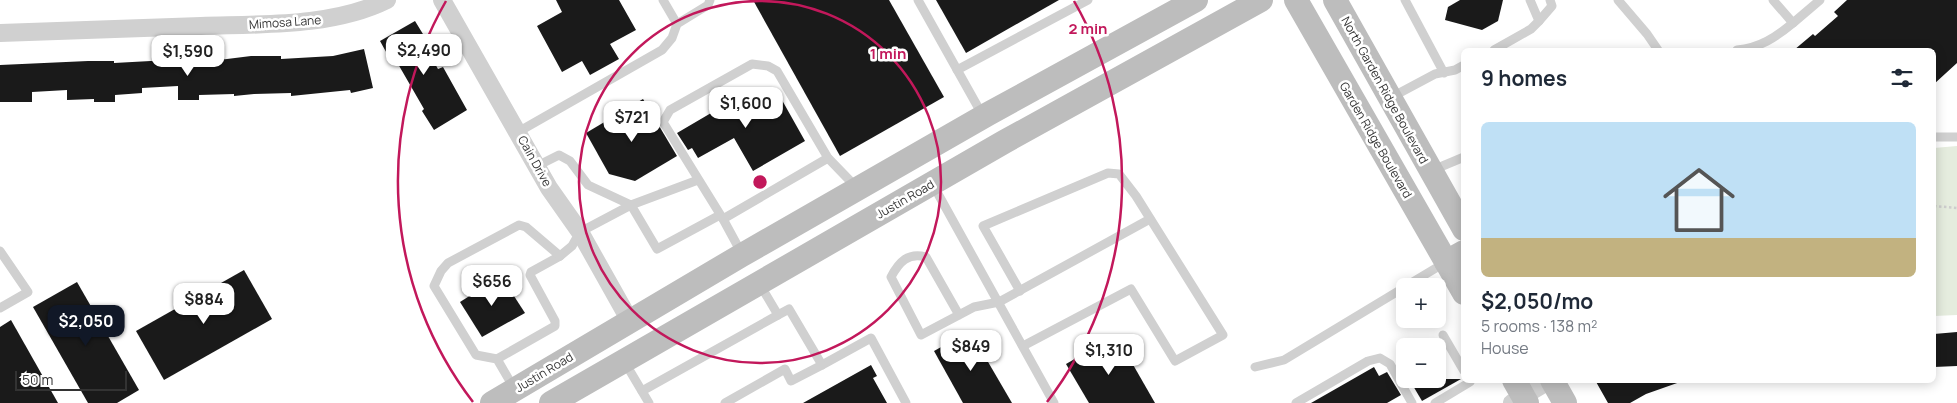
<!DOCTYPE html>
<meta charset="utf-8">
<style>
body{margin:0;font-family:Manrope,sans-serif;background:#f6f6f7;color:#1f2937;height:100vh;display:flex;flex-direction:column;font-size:19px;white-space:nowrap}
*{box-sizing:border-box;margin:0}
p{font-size:16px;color:#747a83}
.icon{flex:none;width:28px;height:28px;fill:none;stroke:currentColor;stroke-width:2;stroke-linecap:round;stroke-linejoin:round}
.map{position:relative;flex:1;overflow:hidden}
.side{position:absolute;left:1461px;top:48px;width:475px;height:335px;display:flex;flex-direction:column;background:#fff;border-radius:8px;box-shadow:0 2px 12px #0003}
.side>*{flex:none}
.controls{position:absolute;left:1396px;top:278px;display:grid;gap:10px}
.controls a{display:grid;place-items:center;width:50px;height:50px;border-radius:8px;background:#fff;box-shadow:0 2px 12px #0003;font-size:25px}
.scale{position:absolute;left:15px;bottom:12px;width:112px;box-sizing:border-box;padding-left:5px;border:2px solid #333;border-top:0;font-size:14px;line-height:18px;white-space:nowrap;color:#333;-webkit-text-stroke:4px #fff;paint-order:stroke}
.price{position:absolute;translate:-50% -42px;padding:0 11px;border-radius:10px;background:#fff;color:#222;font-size:16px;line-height:32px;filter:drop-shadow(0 1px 2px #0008)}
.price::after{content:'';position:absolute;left:50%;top:30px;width:15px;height:11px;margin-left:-8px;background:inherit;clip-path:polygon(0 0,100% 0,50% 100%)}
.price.active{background:#111827;color:#fff}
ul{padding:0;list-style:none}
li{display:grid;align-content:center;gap:10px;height:265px;padding:0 20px}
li+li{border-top:1px solid #e0e1e3}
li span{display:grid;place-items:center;height:155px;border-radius:8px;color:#555}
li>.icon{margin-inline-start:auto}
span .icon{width:90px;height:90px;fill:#fffc;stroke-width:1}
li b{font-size:21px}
h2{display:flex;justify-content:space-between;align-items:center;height:60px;padding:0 20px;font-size:21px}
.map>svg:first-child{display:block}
</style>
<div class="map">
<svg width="1957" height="403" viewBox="0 0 1957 403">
<rect width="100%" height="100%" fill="#fff"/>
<polygon fill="#e5ecde" points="1957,146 1957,315 1934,316 1934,148"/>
<g fill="#1a1a1a">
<polygon points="556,0 619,0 636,30 610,44 619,59 590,75 582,61 562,72 537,26 562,12"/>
<polygon points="753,0 889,0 944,97 840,156"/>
<polygon points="936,0 1059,0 966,53"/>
<polygon points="1460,0 1503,0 1498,21 1482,30 1445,20 1448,7"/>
<polygon points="1847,0 1957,0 1957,63 1934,84 1934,50 1794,50 1813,34 1815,36 1838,16 1834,12"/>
<polygon points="415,21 426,39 422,41 438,69 443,67 467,110 434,130 422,111 424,109 394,57 390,59 380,41"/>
<polygon points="364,49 373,88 351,93 350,90 291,96 291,93 254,94 234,96 234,94 199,95 199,100 178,100 178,86 142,88 142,93 115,95 115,102 94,102 94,99 67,100 67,90 32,92 32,102 0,102 0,65 88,61 114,61 114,63 169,60 219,60 251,56 281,56 281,59 333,56"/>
<polygon points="752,89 760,103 778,93 805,141 753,171 734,138 698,158 692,148 688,150 677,133"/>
<polygon points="643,99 677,156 635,181 609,174 586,133"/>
<polygon points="244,270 272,319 164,380 136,331"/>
<polygon points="501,276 525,313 482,337 460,302"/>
<polygon points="77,282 139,390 117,403 88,403 33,307"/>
<polygon points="11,320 58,403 0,403 0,327"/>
<polygon points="970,331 1012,403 963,403 934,351"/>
<polygon points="1957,332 1957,366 1934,367 1934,334"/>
<polygon points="1116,335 1155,403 1089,403 1066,364"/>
<polygon points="871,365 877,376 873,378 887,403 803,403"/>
<polygon points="1374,367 1379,376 1387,372 1401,395 1387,403 1311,403"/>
<polygon points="1409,379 1461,379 1422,401"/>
<polygon points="1595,380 1680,380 1680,382 1646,394 1630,403 1608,403"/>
</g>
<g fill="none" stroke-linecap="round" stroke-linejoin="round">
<polyline stroke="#cdcdcd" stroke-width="2.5" stroke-dasharray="2.5 2.5" stroke-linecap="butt" points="1934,206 1957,208"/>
<g stroke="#d0d0d0" stroke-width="9">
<polyline points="663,0 677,24"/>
<polyline points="918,0 983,116"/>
<polyline points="1405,0 1444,73"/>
<polyline points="1618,0 1647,34 1658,50"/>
<polyline points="1539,21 1552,6 1550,0"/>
<polyline points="1793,23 1820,0"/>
<polyline points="1494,50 1531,29 1539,21 1530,0"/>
<path d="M 1737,50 C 1760,48 1776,37 1793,23 L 1773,0"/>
<polyline points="957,70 1088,0"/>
<polyline points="1390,98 1435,74 1455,70 1464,65"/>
<polyline points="518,132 662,50 672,38 677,24 708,5 710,0"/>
<polyline points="1934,137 1957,137"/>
<polyline points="537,166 559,155 570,161 588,185 631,205 657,249 720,215"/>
<polyline points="1433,170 1464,157"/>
<polyline points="932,183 1054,403"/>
<polyline points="723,219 828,158"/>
<polyline points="0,251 28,292 0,308"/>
<polyline points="742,254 723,219 663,122 670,110 752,64 768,66 777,71 828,158 857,188"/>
<polyline points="1406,286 1446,262"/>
<polyline points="1020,291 983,226 1108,173 1119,174 1136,196 1223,335 1175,361 1131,289 1023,346"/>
<path d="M 959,315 L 926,257 C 908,252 899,262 891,277 L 921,335 L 974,307 L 999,302 L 1150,219"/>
<polyline points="1443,335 1464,371"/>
<polyline points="497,359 555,326 555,321 530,275 531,272 560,256"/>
<polyline points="624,361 649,403"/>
<polyline points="822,365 871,338 906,403"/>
<polyline points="1255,367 1284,360 1405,287"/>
<polyline points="515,390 497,359 476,355 434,286 441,271 448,263 519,225 526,227 560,256 572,246 580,232 631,205 698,180"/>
<polyline points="642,391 778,315"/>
<polyline points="725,403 785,369 791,381 822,365 789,309 778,315 759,283"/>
<polyline points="1296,403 1368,361 1380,358 1390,364 1412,403"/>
<polyline points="1435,403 1470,382 1469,380"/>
</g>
<g stroke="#d0d0d0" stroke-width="18">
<polyline points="442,0 549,188 580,232 630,321"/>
<path d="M 0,33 C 67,31 134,28 201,26 C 261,24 333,27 387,0"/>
<polyline points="1512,403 1550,380"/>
</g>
<g stroke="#bdbdbd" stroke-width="24">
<polyline points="1296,0 1464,293"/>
<polyline points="1335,0 1464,229"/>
<polyline points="1446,262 1464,252"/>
<polyline points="1514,380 1527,403"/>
<polyline points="1552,380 1565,403"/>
<polyline points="492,403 742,255 988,114 1196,0"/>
<polyline points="551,403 1004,142 1261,0"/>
</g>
</g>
<g fill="none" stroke="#c2185b" stroke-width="2.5">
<circle cx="760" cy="182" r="181"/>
<path d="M473 402A362 362 0 0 1 446 1M1074 1A362 362 0 0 1 1047 402"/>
</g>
<g text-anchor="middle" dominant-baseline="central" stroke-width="5" stroke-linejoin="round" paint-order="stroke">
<g font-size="12" fill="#333" stroke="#fff">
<text transform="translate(285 22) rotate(-4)">Mimosa Lane</text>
<text transform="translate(1385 90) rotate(61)">North Garden Ridge Boulevard</text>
<text transform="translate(1376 140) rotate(60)">Garden Ridge Boulevard</text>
<text transform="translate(535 161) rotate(61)">Cain Drive</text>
<text transform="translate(905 199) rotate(-30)">Justin Road</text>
<text transform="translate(544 372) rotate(-31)">Justin Road</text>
</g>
</g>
<circle cx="760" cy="182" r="8" fill="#c2185b" stroke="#fff" stroke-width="2.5"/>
<g font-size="15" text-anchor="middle" font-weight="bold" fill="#c2185b" stroke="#fff" stroke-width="5" stroke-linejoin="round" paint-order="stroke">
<text x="1088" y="34">2 min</text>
<text x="888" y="59">1 min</text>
</g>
</svg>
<div class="controls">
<a>+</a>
<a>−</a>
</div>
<div class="scale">50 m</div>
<b class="price" style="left:424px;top:76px">$2,490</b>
<b class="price" style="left:188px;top:77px">$1,590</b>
<b class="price" style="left:746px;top:129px">$1,600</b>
<b class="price" style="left:632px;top:143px">$721</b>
<b class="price" style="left:492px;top:307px">$656</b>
<b class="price" style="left:204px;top:325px">$884</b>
<b class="price active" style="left:86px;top:347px">$2,050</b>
<b class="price" style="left:971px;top:372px">$849</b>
<b class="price" style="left:1109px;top:376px">$1,310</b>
<section class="side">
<h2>9 homes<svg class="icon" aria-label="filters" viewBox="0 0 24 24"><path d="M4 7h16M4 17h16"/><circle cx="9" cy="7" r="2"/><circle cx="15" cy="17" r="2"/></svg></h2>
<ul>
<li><span style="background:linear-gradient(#bfe0f5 75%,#c2b280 0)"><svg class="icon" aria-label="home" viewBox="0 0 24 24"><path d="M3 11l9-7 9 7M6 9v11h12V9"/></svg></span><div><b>$2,050/mo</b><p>5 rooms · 138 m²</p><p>House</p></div></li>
</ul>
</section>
</div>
